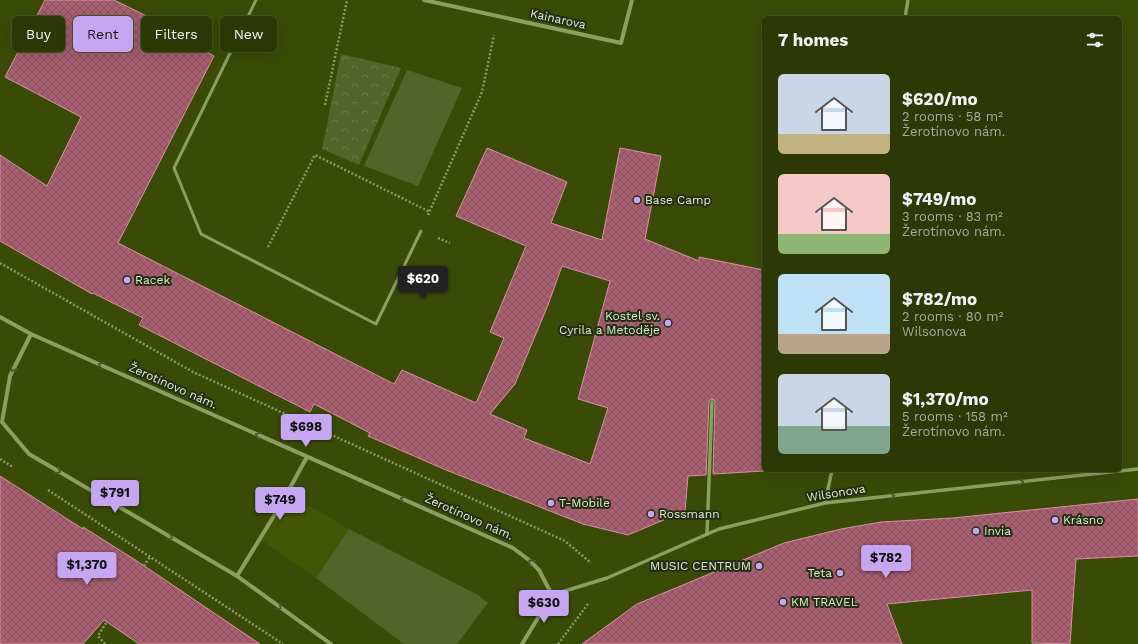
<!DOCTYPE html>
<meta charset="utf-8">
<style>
body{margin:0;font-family:"Work Sans",sans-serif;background:#384313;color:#f1f3f6;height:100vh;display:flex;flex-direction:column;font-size:15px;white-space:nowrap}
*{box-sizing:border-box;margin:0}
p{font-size:13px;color:#a6ac9a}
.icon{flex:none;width:22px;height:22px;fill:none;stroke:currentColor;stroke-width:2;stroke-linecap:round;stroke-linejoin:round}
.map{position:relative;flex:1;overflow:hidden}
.side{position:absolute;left:762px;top:16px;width:360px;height:456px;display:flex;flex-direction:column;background:#2c3805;border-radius:6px;box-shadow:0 4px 16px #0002,0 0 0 1px #485227}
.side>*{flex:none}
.top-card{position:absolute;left:12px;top:16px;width:380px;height:36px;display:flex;gap:8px}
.price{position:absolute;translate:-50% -34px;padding:0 9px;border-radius:4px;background:#c6a6f0;color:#111;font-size:13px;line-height:26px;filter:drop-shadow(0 1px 2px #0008)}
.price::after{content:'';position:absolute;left:50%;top:24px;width:12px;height:9px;margin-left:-6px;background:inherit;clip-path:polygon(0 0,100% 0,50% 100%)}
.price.selected{background:#222;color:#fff}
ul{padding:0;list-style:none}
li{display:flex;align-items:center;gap:12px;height:100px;padding:0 16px}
li span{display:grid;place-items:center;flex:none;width:112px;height:80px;border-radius:6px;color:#555}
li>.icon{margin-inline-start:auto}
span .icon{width:48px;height:48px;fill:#fffc;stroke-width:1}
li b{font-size:17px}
h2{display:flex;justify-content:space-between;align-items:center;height:48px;padding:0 16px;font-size:17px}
.tag{padding:0 14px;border-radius:6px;background:#2c3805;box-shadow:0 4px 16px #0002,0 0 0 1px #485227;font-size:14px;line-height:36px}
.tag.selected{background:#c6a6f0;color:#111}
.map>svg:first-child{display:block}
</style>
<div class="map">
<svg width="1138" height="644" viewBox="0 0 1138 644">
<defs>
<pattern id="park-crowns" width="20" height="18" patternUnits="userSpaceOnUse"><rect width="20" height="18" fill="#526427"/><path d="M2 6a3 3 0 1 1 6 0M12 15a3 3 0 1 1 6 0" fill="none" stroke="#6a7a45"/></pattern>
<pattern id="building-cross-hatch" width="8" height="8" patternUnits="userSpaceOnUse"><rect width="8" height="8" fill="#aa5e72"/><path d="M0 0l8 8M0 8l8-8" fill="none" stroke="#81545d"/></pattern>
</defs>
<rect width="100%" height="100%" fill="#3a4b07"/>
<polygon fill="#425606" points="287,493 349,529 316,578 260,539"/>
<g fill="#526427">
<polygon points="407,70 462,88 418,186 364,166"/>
<polygon points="349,529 478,595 488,603 457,644 404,644 316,578"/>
</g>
<polygon fill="url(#park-crowns)" points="341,54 401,68 359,165 322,149"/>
<g fill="url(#building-cross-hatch)" stroke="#d990a1" fill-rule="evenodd">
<path d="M 45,0 L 114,0 L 169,27 L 167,30 L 214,56 L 118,243 L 394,384 L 402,370 L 476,403 L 504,338 L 490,332 L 526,246 L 456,216 L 487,148 L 567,182 L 551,223 L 602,240 L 620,148 L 661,156 L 645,239 L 699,261 L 699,257 L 764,270 L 764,471 L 713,474 L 715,402 L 714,400 L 711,399 L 709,402 L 706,475 L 688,476 L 685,511 L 628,535 L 583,524 L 446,470 L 368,436 L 370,433 L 314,404 L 310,412 L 139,325 L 143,318 L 93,293 L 92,294 L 0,241 L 0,155 L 47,186 L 81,117 L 5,77 ZM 562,266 L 610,281 L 578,399 L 608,408 L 590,464 L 524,438 L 527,430 L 490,414 L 515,384 L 548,305 Z"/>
<polygon points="0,476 83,529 83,527 140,563 260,644 139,644 104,620 83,644 0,644"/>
<polygon points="1138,499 1138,556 1076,559 1070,644 1032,643 1032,590 887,604 902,644 582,644 637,604 784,543 841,529 881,522 953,518"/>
</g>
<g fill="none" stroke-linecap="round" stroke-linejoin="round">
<g stroke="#899864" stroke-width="2.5" stroke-dasharray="2 2" stroke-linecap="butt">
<polyline points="325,105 347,0"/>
<polyline points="428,215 482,92 494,35"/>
<polyline points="438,238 450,243"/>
<polyline points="268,247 315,155 430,212"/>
<polyline points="0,263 193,372 565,541 591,563"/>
<polyline points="0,459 13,467"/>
<polyline points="48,490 283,644"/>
<polyline points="144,566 150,557"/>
<polyline points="105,644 98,636 106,623"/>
<polyline points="558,644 588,604"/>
</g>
<polyline stroke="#8a9f60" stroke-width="3" points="256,0 174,168 201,234 376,324 421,231"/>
<g stroke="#8a9f60" stroke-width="3.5">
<polyline points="905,18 908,0"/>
<polyline points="825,503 832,470"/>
<polyline points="707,534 712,402"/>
<polyline points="552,595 607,578 719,529 825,503 1138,469"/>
</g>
<g stroke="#8a9f60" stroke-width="4">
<polyline points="424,0 621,43 632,0"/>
<polyline points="0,317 31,334 513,548 529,560 539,570 552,595 522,644"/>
<polyline points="31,334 10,376 2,422 29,454 237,576 331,644"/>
<polyline points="237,576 280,506 307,457"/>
</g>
</g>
<defs><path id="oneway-chevron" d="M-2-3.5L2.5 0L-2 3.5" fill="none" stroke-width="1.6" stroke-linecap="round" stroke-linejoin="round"/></defs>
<g stroke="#48562f">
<use href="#oneway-chevron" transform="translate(101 365) rotate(-156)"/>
<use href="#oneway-chevron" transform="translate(13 369) rotate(116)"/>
<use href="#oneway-chevron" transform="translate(258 435) rotate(-156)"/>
<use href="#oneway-chevron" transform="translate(58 471) rotate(30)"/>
<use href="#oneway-chevron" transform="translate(1021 482) rotate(-6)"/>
<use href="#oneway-chevron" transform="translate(892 496) rotate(-6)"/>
<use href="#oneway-chevron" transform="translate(403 499) rotate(-156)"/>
<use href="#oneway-chevron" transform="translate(170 537) rotate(30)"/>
<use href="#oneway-chevron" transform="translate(531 562) rotate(-136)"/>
<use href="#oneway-chevron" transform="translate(279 607) rotate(36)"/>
</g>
<g fill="#c6a6f0" stroke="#252e14" stroke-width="1.5">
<circle cx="637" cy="200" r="4"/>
<circle cx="127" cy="280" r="4"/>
<circle cx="668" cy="323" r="4"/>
<circle cx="551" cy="503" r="4"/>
<circle cx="651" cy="514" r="4"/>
<circle cx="1055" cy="520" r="4"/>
<circle cx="976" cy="531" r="4"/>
<circle cx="759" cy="566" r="4"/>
<circle cx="840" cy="573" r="4"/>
<circle cx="783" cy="602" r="4"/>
</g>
<g text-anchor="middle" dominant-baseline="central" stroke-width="4" stroke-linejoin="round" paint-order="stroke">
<g font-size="12" fill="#dfebca" stroke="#252e14">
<text transform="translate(558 19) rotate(12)">Kainarova</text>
<text transform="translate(173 386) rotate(24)">Žerotínovo nám.</text>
<text transform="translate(836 493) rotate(-9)">Wilsonova</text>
<text transform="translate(469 517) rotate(24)">Žerotínovo nám.</text>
</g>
<g font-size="12" fill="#dfebca" stroke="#252e14" text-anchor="start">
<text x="645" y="200">Base Camp</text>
<text x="135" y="280">Racek</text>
<text x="660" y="316" text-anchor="end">Kostel sv.<tspan x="660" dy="14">Cyrila a Metoděje</tspan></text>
<text x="559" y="503">T-Mobile</text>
<text x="659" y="514">Rossmann</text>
<text x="1063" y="520">Krásno</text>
<text x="984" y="531">Invia</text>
<text x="751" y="566" text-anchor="end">MUSIC CENTRUM</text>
<text x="832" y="573" text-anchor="end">Teta</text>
<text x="791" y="602">KM TRAVEL</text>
</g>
</g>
</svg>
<b class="price selected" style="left:423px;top:300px">$620</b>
<b class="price" style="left:306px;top:448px">$698</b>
<b class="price" style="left:115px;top:514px">$791</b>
<b class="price" style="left:280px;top:521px">$749</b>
<b class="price" style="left:886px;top:579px">$782</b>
<b class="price" style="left:87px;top:586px">$1,370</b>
<b class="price" style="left:544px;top:624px">$630</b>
<div class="top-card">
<a class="tag">Buy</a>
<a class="tag selected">Rent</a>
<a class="tag">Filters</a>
<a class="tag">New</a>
</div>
<section class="side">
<h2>7 homes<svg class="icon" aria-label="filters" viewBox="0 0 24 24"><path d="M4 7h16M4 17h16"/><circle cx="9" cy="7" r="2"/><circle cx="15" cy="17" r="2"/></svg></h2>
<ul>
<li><span style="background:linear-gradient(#c9d6e8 75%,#c2b280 0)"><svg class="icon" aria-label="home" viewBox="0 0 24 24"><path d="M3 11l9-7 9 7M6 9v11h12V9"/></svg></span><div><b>$620/mo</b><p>2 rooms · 58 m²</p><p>Žerotínovo nám.</p></div></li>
<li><span style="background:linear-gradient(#f6c9c9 75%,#8fb573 0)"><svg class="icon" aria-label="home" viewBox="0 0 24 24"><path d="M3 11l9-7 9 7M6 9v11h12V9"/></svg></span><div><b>$749/mo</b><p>3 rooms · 83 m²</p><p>Žerotínovo nám.</p></div></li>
<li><span style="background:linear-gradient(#bfe0f5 75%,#b9a48a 0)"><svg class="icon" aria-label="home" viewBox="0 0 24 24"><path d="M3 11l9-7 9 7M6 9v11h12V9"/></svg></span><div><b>$782/mo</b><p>2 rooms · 80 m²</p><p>Wilsonova</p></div></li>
<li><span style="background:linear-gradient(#c9d6e8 65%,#7fa58c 0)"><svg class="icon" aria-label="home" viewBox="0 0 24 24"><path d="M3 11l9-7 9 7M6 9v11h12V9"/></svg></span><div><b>$1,370/mo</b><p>5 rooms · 158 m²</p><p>Žerotínovo nám.</p></div></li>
</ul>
</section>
</div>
